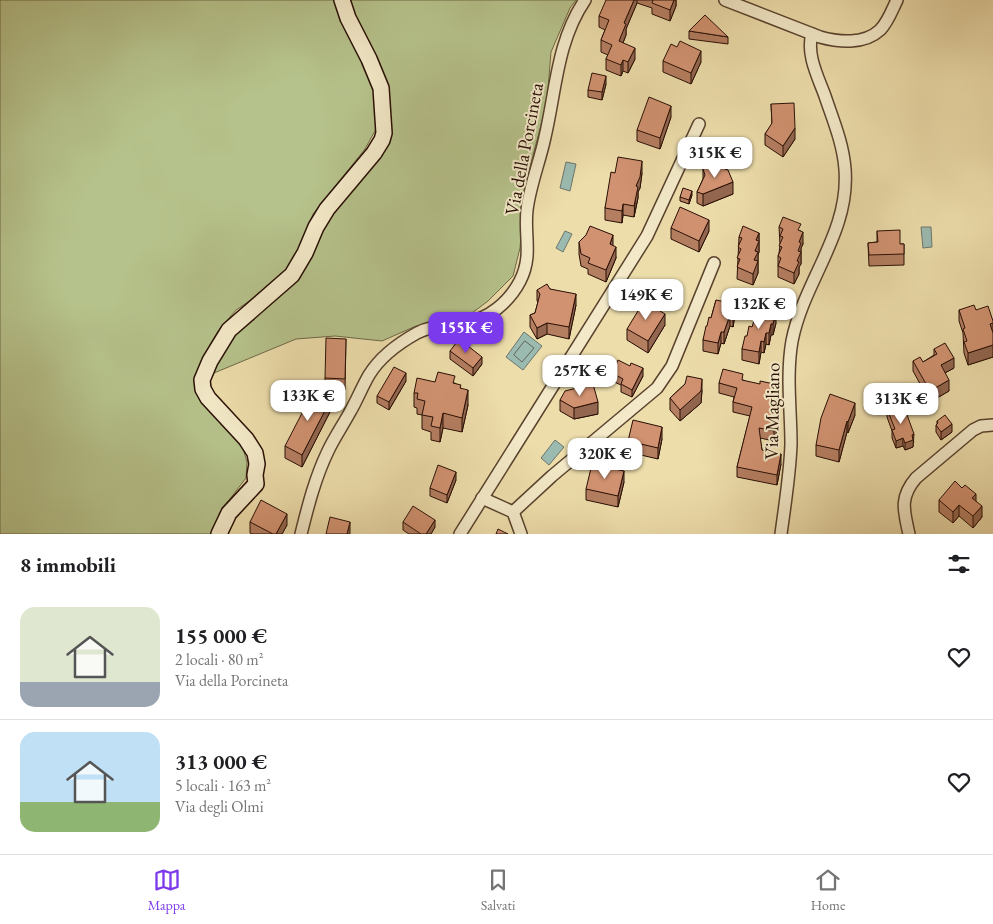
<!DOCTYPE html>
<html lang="it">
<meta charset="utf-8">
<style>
body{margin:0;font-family:"EB Garamond",serif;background:#f2f2f2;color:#202124;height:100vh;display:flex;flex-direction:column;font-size:19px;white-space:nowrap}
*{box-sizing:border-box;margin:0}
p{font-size:16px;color:#757577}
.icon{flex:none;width:28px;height:28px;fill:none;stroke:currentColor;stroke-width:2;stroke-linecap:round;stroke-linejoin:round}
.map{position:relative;height:534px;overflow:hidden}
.sheet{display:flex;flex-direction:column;background:#fff;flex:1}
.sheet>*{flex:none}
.price{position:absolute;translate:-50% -42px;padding:0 11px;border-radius:10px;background:#fff;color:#222;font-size:16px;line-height:32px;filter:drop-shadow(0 1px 2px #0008)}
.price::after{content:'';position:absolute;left:50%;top:30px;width:15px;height:11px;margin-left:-8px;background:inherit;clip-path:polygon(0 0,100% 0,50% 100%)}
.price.on{background:#7c3aed;color:#fff}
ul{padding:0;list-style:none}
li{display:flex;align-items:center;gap:15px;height:125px;padding:0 20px}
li+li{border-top:1px solid #e0e0e0}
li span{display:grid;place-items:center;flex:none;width:140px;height:100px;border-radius:15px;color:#555}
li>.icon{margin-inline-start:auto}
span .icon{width:60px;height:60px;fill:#fffc;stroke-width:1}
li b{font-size:21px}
h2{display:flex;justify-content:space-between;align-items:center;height:60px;padding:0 20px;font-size:21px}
.dock{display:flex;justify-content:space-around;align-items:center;height:70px;border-top:1px solid #e0e0e0;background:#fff;font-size:14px;color:#757577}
.dock a{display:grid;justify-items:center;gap:2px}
.dock .on{color:#7c3aed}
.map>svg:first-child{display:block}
</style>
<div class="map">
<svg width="993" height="534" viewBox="0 0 993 534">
<rect width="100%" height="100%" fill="#edddab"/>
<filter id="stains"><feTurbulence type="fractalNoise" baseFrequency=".004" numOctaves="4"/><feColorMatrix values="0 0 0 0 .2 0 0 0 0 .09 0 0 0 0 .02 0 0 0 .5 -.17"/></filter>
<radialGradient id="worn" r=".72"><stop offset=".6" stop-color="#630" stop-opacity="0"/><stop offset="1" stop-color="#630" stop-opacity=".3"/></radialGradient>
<g fill="#b6c28b" stroke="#6f6848">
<polygon points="0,0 336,0 374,84 376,129 365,149 313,214 291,267 260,294 236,310 218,331 204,355 196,376 242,445 247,462 246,478 220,512 212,534 0,534"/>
<polygon points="350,0 576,0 570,8 551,52 547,102 525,186 520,248 513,276 488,301 472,313 416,326 382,341 335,336 296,339 214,373 217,364 235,334 298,280 312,257 323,230 333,213 389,143 392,134 388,86 376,56 355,15"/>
</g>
<g fill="#9bbab0" stroke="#6d756b">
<polygon points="566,162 576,164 570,191 560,188"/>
<polygon points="921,227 931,227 932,247 923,248"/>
<polygon points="565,231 572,234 563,252 556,248"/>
<polygon points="524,332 542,346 523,370 506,357"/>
<polygon points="555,440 564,447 549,465 541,458"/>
</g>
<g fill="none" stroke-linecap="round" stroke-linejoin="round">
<polygon stroke="#62645a" stroke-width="1" points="525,341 534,348 522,362 514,355"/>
<g stroke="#59422e" stroke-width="14">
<g id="street">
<path d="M 725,0 L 820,37 C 838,42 864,45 880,30 C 888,22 892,10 897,0"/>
<polyline points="482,498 513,512 521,534"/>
<polyline points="513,512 552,476 657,388 672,366 714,263"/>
<path d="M 301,534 C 308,506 315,478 328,451 C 334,438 343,425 350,412 C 357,400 362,387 369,375 C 380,357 399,343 417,333 C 432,325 448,326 465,323 C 489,319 509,302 520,281 C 533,256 524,235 527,210 C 530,185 540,161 545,137 C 556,90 557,41 585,0"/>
<polyline points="460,534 647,236 699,124"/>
<path d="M 781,534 C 785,504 790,474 791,444 C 791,410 786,375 792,341 C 804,280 850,233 845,169 C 843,143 833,120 825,96 C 818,77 806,54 812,34"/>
<path d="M 909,534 C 904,511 899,498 916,478 L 973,430 L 981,426 L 993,425"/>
</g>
</g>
<g stroke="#280e04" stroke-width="18">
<polyline id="secondary" points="219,534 229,513 256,484 255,475 257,464 255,453 246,439 208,398 203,389 202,380 210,361 229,330 292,275 305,253 316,227 327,209 374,153 382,140 384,133 381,88 369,59 348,18 342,0"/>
</g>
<use href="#street" stroke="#f3e9c8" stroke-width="11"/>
<use href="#secondary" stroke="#f3e9c8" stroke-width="15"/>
</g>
<g fill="#b47e61" stroke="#280e04">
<polygon points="617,0 676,0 676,6 670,21 652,14 652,8 637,3 626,29 626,35 623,43 635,59 628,73 623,71 621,76 606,70 606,59 608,55 601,52 601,40 605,30 599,27 599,16"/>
<polygon points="689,31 728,37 728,44 689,39"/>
<polygon points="663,61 701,62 691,84 663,72"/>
<polygon points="606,84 602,100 588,97 588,90"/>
<polygon points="771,104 795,139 783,157 765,145 765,134 772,124"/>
<polygon points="671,117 660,149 637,141 637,130"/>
<polygon points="719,167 733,194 703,206 697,203 697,192 703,179 703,169"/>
<polygon points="615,173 642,173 640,188 638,192 638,198 634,217 623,215 622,223 605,220 605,208"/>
<polygon points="692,195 689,204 680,201 680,197"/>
<polygon points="779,227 801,231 803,244 801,248 801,264 799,267 799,274 794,284 778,277 778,256 779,253 780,245"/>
<polygon points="671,228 709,231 699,252 671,239"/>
<polygon points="877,231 900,244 904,244 904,265 869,266 868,243 877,242"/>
<polygon points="759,233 759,252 758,255 758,273 753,285 737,279 739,237"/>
<polygon points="579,242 613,245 616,258 606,282 588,274 588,269 581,266 579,254"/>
<polygon points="550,289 576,305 569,339 547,334 537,339 530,327 530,315 535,313 538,302 537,301 537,290"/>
<polygon points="716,300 735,315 733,327 730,326 724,344 721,343 718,354 703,351 703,340 711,318"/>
<polygon points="959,310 976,310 993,321 993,357 968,365 964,353 963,333 959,321"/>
<polygon points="776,323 773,335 771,335 769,345 766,344 764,353 761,352 759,364 742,360 742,349 752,327"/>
<polygon points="665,325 648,353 627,340 627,329"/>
<polygon points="346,339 345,390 325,390 325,378"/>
<polygon points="934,349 954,368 945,373 949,391 930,402 913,371 913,361 923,362 934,355"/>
<polygon points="450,351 482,364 473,376 450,359"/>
<polygon points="612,373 643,376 632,397 621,392 621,385 612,381"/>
<polygon points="743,380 774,394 773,399 777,410 775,419 777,430 774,441 760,438 762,450 781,464 777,485 737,477 737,467 750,416 733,412 733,402 734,397 719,393 719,383"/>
<polygon points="406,381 389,410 377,403 377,396"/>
<polygon points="435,382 455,383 461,388 468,405 462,432 443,428 440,442 431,440 431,432 422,429 422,415 417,414 417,408 414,407 414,393"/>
<polygon points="685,384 702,390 701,403 680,421 670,410 670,398"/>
<polygon points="560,400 598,414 574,419 560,411"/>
<polygon points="332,408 302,467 285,458 285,446"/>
<polygon points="887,409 899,415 914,442 913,442 913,447 905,450 903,446 896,448 892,438 892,431 887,417"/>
<polygon points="855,415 848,433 847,432 839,462 816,456 816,445"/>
<polygon points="937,421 952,432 941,440 936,432 936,425 937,424"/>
<polygon points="662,439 658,459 628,452 628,441"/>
<polygon points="456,480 447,503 430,496 430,488"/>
<polygon points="624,482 618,507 586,500 586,489"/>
<polygon points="939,500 976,501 982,517 973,528 959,516 953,523 939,512"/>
<polygon points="250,522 287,525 282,534 252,534 250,533"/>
<polygon points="403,522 435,527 431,534 409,534 403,530"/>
</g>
<g fill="#92664f" stroke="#280e04">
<polygon points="634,0 637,0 637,3 626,29 626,35 619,53 619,41 624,23"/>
<polygon points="674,0 676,0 676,6 670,21 670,10"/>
<polygon points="635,48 635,59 628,73 628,62"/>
<polygon points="701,51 701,62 691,84 691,73"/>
<polygon points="623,60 623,71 621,76 621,65"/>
<polygon points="606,76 606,84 602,100 602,92"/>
<polygon points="671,106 671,117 660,149 660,138"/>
<polygon points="795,128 795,139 783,157 783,146"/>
<polygon points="642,161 642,173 640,188 638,192 638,198 634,217 636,186"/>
<polygon points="733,182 733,194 703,206 703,194"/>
<polygon points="692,191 692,195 689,204 689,200"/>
<polygon points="623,204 623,215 622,223 622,211"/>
<polygon points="709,220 709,231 699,252 699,241"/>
<polygon points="803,232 803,244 801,248 801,264 799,267 799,274 794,284 794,273 799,242"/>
<polygon points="759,233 759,252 758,255 758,273 753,285 753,274 755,251 756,240"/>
<polygon points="613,235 613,247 610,244"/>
<polygon points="616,247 616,258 606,282 606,270"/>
<polygon points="576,294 576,305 569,339 569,327"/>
<polygon points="735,304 735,315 733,327 733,315"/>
<polygon points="776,312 776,323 773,335 773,324"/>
<polygon points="665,314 665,325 648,353 648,341"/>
<polygon points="730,315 730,326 724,344 724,332"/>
<polygon points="547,323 547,334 537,339 537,328"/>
<polygon points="993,323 993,335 990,324"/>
<polygon points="771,324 771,335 769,345 769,333"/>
<polygon points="721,332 721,343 718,354 718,343"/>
<polygon points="766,333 766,344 764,353 764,342"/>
<polygon points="761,341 761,352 759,364 759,352"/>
<polygon points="993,345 993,357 968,365 968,353"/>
<polygon points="482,357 482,364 473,376 473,368"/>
<polygon points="954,358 954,368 941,375 941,365"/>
<polygon points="643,368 643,376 632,397 632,390"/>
<polygon points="406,373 406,381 389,410 389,402"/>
<polygon points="702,379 702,390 701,403 680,421 680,410"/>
<polygon points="949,380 949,391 930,402 930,391"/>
<polygon points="774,384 774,394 770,408 770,398"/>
<polygon points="468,390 468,405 462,432 462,418"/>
<polygon points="332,397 332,408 302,467 302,455"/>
<polygon points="777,400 777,410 772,429 772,419"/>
<polygon points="598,402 598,414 574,419 574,408"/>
<polygon points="855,403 855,415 848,433 848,422"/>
<polygon points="443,413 443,428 440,442 440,428"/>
<polygon points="777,420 777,430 774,441 774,431"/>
<polygon points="847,421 847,432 839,462 839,450"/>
<polygon points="952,424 952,432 941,440 941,432"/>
<polygon points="662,427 662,439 658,459 658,448"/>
<polygon points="914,434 913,447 905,450 905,443 912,435"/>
<polygon points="903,438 903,446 896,448 896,441"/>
<polygon points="781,454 781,464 777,485 777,475"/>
<polygon points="624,471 624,482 618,507 618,496"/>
<polygon points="456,472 456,480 447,503 447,495"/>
<polygon points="976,494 976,505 972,498"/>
<polygon points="959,505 959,516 953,523 953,512"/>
<polygon points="982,506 982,517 973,528 973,516"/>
<polygon points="287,514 287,525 282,534 276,534"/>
<polygon points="435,520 435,527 431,534 426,534"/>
<polygon points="350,522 350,534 347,534"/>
</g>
<g fill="#d19271" stroke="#280e04">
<polygon points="606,0 634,0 624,23 626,24 619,41 635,48 628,62 623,60 621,65 606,59 612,45 601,40 609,20 599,16"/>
<polygon points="653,0 674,0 670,10 652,3"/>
<polygon points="705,15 728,37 689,31"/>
<polygon points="680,41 701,51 691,73 663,61 671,44 677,47"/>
<polygon points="592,73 606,76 602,92 588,90"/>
<polygon points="649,97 671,106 660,138 637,130"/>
<polygon points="794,103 795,128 783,146 765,134 772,123 771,104"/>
<polygon points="618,157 642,161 640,177 636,186 638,187 634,206 623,204 622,211 605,208 611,172 615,173"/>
<polygon points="718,164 719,167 728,170 733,182 703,194 697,192 705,175 703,169"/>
<polygon points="683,188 692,191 689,200 680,197"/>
<polygon points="680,207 709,220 699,241 671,228"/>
<polygon points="783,217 801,224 798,230 803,232 799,242 801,243 798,251 801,252 797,261 799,262 794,273 778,266 781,258 778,256 782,247 779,246 783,237 780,236 783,229 779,227"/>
<polygon points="590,226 613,235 610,244 616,247 606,270 588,263 590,258 581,254 579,242 586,235"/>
<polygon points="743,226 759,233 756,240 759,241 755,251 758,252 754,260 758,261 753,274 737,267 740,259 737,258 741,249 738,247 742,238 739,237"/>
<polygon points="900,230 900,244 904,244 904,254 869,255 868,243 878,242 877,231"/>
<polygon points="547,284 550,289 576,294 569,327 547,323 537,328 530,315 535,313 540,294 537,290"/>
<polygon points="716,300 735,304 733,315 730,315 724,332 721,332 718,343 703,340 706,326 707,326 709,317 711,318"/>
<polygon points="644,301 665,314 648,341 627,329"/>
<polygon points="974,305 976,310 988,306 993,321 993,323 990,324 993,333 993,345 968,353 964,342 967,341 963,329 965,328 959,310"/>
<polygon points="758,308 776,312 773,324 771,324 769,333 766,333 764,342 761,341 759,352 742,349 745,336 747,336 749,326 752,327"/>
<polygon points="326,338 346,339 345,379 325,378"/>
<polygon points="459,339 482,357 473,368 450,351"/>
<polygon points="945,343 954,358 941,365 949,380 930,391 913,361 920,357 923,362 937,354 934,349"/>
<polygon points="618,360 630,366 631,363 643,368 632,390 621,384 623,379 612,373"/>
<polygon points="394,367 406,373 389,402 377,396"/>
<polygon points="723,369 743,374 742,380 760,384 760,381 774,384 770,398 777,400 772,419 777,420 774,431 759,428 762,450 781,454 777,475 737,467 752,407 733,402 737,388 719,383"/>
<polygon points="438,372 455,376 453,383 461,385 460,388 468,390 462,418 443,413 440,428 431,426 433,417 422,415 425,401 417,399 418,393 414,393 417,378 435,382"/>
<polygon points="687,376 702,379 701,391 680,410 670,398 685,384"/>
<polygon points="593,384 598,402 574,408 560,400 565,391"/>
<polygon points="315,388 332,397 302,455 285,446"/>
<polygon points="830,394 855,403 848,422 847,421 839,450 816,445 821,418"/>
<polygon points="895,406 899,415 906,412 914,434 912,435 913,440 905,443 903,438 896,441 892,430 895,429 887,409"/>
<polygon points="945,415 952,424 941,432 936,425 938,423 937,421"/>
<polygon points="633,420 662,427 658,448 628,441"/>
<polygon points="592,464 624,471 618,496 586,489"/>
<polygon points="438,465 456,472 447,495 430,488"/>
<polygon points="955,481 962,488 965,485 976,494 972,498 982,506 973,516 959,505 953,512 939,500"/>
<polygon points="261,500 287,514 276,534 273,534 250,522"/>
<polygon points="413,506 435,520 426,534 421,534 403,522"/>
<polygon points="330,517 350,522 347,534 326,534"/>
<polygon points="498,529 508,534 496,534"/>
</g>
<g text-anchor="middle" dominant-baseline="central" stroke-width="4" stroke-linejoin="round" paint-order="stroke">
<g font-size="19" fill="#280e04" stroke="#f3e9c8">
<text transform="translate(524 149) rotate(-79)">Via della Porcineta</text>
<text transform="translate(772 411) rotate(-89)">Via Magliano</text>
</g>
</g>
<rect width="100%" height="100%" filter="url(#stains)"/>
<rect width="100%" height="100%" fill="url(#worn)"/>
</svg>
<b class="price" style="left:715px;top:179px">315K €</b>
<b class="price" style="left:646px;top:321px">149K €</b>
<b class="price" style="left:759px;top:330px">132K €</b>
<b class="price on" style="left:466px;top:354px">155K €</b>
<b class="price" style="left:580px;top:397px">257K €</b>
<b class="price" style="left:308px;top:422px">133K €</b>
<b class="price" style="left:901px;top:425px">313K €</b>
<b class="price" style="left:605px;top:480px">320K €</b>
</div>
<section class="sheet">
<h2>8 immobili<svg class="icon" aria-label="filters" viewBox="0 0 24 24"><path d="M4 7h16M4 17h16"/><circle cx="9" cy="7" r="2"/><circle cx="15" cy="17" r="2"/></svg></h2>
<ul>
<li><span style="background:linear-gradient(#dfe7d0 75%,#9aa5b1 0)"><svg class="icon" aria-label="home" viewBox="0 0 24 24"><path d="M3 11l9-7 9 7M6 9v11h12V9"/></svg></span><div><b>155 000 €</b><p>2 locali · 80 m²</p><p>Via della Porcineta</p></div><svg class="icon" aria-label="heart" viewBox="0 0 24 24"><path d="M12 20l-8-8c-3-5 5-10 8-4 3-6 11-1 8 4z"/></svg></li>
<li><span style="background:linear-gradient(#bfe0f5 70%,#8fb573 0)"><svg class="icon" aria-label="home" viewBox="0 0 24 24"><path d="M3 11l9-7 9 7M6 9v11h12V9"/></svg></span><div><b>313 000 €</b><p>5 locali · 163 m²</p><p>Via degli Olmi</p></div><svg class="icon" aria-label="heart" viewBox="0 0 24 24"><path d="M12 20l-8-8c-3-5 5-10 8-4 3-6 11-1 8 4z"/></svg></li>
</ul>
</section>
<nav class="dock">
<a class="on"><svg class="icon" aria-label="map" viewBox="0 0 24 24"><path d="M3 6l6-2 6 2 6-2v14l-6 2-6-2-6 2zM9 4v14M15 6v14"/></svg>Mappa</a>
<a><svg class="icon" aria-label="saved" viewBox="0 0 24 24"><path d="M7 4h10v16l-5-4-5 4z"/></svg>Salvati</a>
<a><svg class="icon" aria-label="home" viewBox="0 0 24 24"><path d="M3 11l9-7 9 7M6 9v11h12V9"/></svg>Home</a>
</nav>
